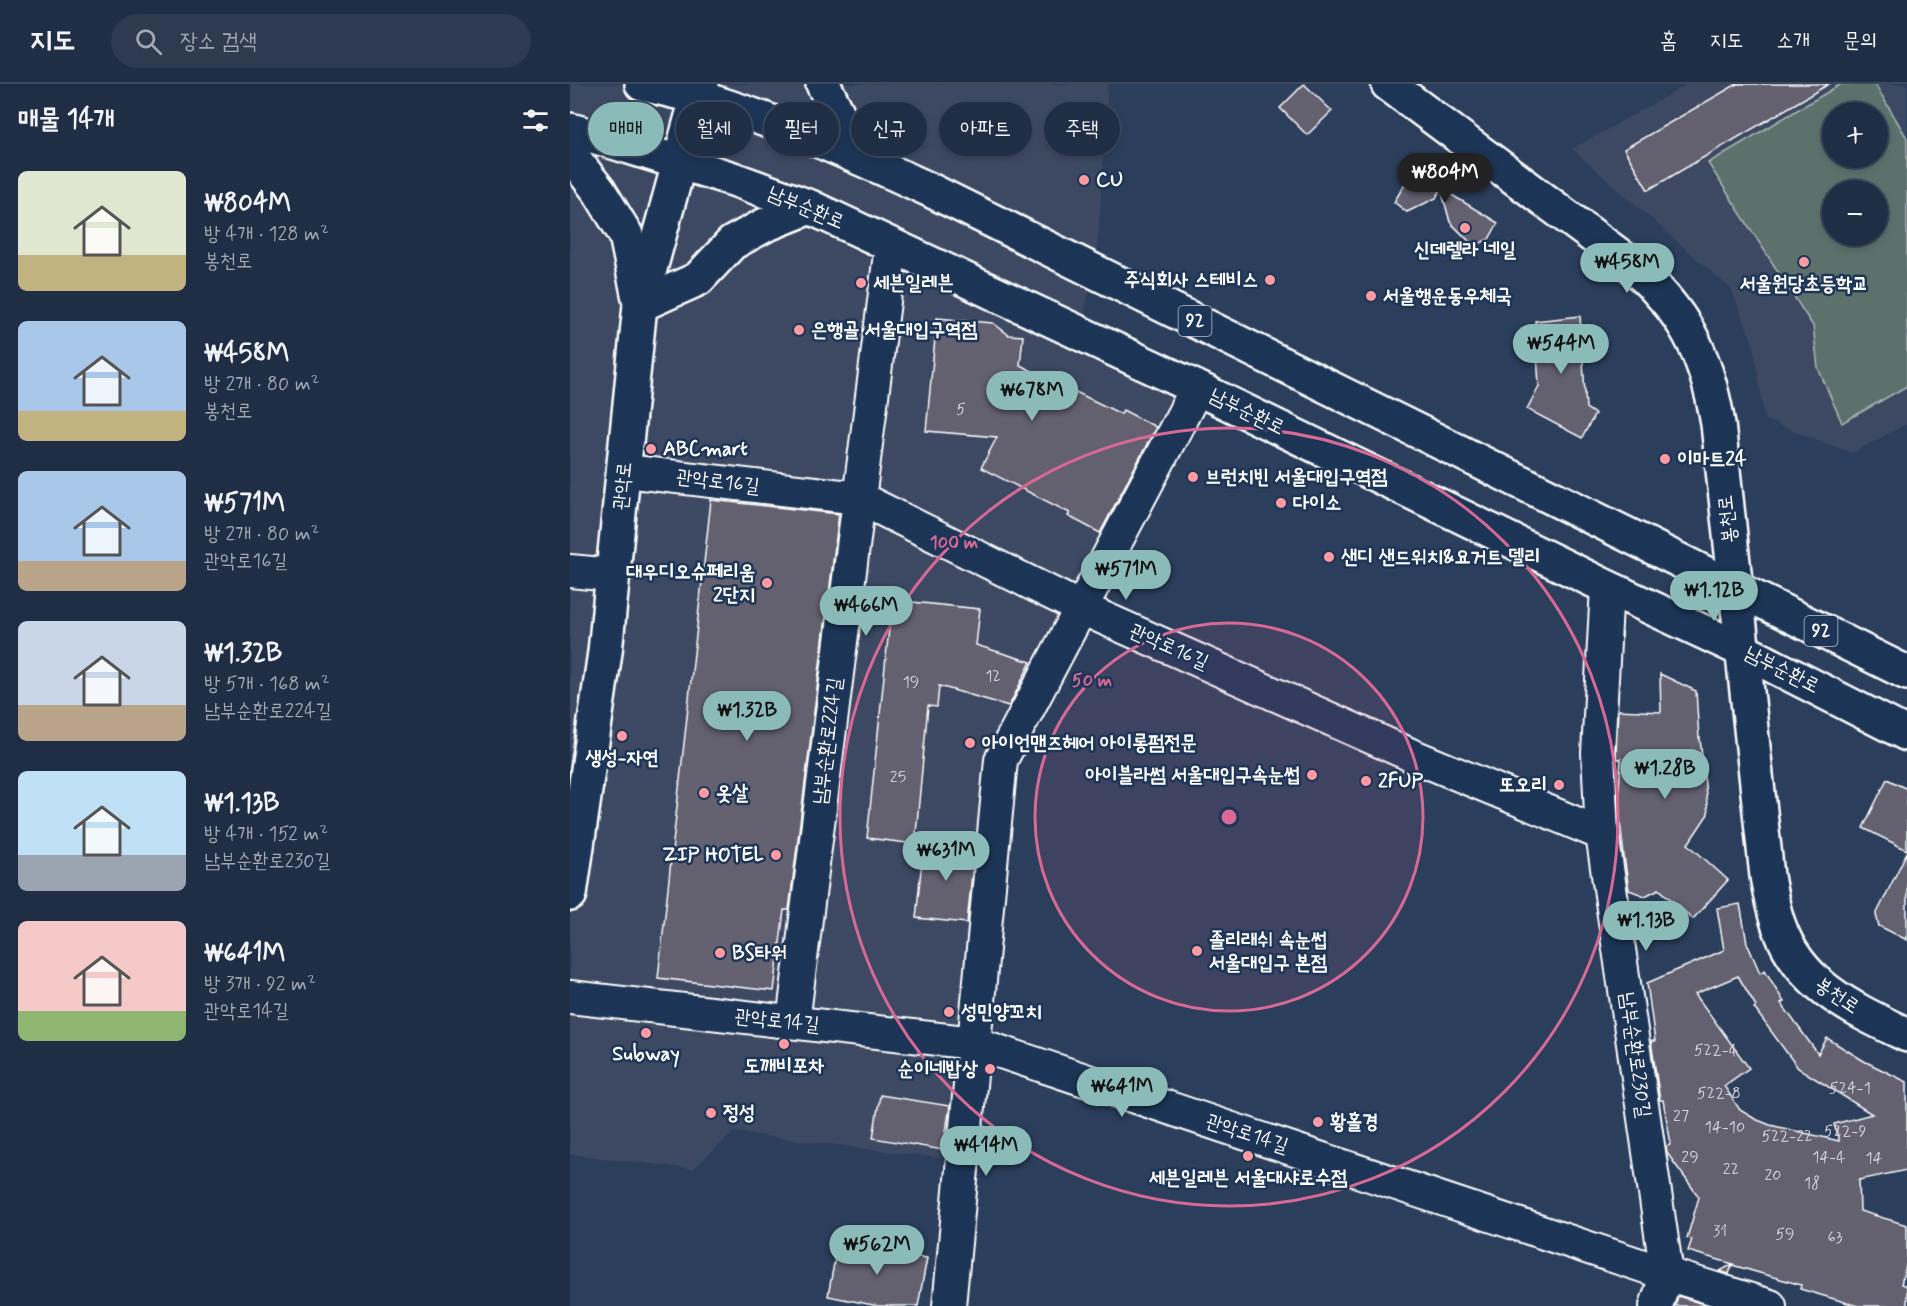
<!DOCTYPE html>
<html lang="ko">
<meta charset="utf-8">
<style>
body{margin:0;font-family:Mynerve,"Poor Story",sans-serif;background:#2d3a50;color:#f1f3f6;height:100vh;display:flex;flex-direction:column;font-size:22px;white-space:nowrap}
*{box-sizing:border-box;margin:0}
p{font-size:20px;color:#a2a8b3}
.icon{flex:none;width:33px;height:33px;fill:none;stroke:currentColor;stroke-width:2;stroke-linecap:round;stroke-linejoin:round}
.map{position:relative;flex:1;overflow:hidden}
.drawer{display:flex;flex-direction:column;background:#202e45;width:570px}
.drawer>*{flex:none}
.banner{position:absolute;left:18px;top:18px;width:570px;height:54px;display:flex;gap:12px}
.buttons{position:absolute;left:1252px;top:18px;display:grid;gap:12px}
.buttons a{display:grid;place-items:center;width:66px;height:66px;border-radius:50%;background:#202e45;box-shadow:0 3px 9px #0003,0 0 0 2px #3d4a5e;font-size:30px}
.price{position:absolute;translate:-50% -51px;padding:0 14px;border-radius:21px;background:#8bbbb9;color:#111;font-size:20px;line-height:39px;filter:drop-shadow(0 2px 3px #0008)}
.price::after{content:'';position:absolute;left:50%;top:36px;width:18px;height:14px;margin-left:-9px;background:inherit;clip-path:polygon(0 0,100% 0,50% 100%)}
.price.on{background:#222;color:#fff}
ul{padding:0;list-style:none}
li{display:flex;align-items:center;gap:18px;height:150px;padding:0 18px}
li span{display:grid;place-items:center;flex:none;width:168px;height:120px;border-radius:9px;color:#555}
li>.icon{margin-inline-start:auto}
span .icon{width:72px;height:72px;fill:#fffc;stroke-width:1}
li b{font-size:26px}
h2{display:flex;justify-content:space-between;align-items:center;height:72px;padding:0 18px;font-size:26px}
.chip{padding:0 21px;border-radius:27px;background:#202e45;box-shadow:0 3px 9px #0003,0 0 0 2px #3d4a5e;font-size:21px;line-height:54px}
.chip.on{background:#8bbbb9;color:#111}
header{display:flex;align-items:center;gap:36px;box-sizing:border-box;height:84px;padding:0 30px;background:#202e45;border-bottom:2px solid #3d4a5e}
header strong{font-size:28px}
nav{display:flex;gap:33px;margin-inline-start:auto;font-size:21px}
.search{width:420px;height:54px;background:#2d3a50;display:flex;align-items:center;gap:15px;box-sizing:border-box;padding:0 21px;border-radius:33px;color:#a2a8b3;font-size:22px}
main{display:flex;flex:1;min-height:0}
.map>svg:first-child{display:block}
</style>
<header>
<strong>지도</strong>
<div class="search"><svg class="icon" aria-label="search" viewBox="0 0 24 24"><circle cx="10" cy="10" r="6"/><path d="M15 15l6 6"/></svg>장소 검색</div>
<nav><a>홈</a><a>지도</a><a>소개</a><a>문의</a></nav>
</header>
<main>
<section class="drawer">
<h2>매물 14개<svg class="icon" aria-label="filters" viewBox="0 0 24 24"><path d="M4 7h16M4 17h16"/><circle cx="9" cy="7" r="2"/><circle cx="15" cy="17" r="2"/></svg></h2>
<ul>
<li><span style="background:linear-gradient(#dfe7d0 70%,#c2b280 0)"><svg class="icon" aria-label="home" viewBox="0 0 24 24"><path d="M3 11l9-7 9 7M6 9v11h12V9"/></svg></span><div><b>₩804M</b><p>방 4개 · 128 m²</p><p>봉천로</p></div></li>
<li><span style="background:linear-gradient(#a9c7e8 75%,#c2b280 0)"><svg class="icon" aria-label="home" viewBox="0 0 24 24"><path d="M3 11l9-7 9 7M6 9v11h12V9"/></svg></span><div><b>₩458M</b><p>방 2개 · 80 m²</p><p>봉천로</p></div></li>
<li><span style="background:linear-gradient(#a9c7e8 75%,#b9a48a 0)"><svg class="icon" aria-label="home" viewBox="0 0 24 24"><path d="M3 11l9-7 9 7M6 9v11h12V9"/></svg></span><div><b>₩571M</b><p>방 2개 · 80 m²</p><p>관악로16길</p></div></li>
<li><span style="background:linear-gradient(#c9d6e8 70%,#b9a48a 0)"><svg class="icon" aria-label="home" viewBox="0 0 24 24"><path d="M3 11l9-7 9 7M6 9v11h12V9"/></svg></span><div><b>₩1.32B</b><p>방 5개 · 168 m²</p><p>남부순환로224길</p></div></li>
<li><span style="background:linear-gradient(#bfe0f5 70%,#9aa5b1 0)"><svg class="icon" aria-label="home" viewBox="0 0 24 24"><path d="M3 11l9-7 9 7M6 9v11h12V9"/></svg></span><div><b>₩1.13B</b><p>방 4개 · 152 m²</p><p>남부순환로230길</p></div></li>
<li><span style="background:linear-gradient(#f6c9c9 75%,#8fb573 0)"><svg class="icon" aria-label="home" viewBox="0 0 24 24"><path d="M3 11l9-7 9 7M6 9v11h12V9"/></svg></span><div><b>₩641M</b><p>방 3개 · 92 m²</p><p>관악로14길</p></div></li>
</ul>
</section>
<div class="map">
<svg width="1337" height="1222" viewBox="0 0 1337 1222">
<rect width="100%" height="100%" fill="#2b3e5c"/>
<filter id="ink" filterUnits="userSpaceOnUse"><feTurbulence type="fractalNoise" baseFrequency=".0167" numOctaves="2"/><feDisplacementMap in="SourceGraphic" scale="12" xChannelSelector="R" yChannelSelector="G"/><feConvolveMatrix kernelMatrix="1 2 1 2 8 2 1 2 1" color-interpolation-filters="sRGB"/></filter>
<g filter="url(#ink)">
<g fill="#3c4862" fill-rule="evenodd">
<polygon points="0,0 538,0 529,144 524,188 510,249 627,304 431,676 392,1077 164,1048 123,1085 0,1070"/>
<path d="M 1118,0 L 1337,0 L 1337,340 L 1282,369 L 1195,336 L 1183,259 L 1161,205 L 1002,65 ZM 1263,28 L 1308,28 L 1308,74 L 1263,74 ZM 1263,106 L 1308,106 L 1308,152 L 1263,152 Z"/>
</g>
<path fill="#5c716c" stroke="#aeb8b6" stroke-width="1.5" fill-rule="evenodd" d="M 1271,0 L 1305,0 L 1337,54 L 1337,302 L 1272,339 L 1248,284 L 1243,242 L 1138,79 ZM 1263,28 L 1308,28 L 1308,74 L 1263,74 ZM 1263,106 L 1308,106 L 1308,152 L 1263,152 Z"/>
<g fill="#63606f" stroke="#fff" stroke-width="1.5" fill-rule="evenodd">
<polygon points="734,0 762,27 737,51 710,24"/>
<polygon points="1167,0 1259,0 1078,106 1054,65"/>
<polygon points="848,78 878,95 872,105 928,139 919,155 904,162 880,138 871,105 866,114 837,128 824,118"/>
<polygon points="1010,232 1016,324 1025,330 1012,354 957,325 969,302 965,237"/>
<polygon points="367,234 423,239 439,251 453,252 450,281 551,330 553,326 586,343 530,449 498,432 500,429 411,384 427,353 356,347"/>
<polygon points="141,416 269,430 219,826 214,826 204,907 88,894"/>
<polygon points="322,516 410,525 406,561 461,578 439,622 369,602 367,623 358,622 345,760 297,754"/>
<polygon points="1090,590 1126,607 1129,654 1130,654 1138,730 1118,760 1158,796 1123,835 1089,805 1075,812 1059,806 1054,772 1048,719 1051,675 1046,675 1046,669 1048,626 1091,628"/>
<polygon points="1317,695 1337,705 1337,766 1293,744"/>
<polygon points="354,756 405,761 397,839 346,834"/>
<polygon points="1337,768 1337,856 1309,842 1306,831"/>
<path d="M 1170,820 L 1177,859 L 1190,889 L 1195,886 L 1214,918 L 1211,919 L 1248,970 L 1257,954 L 1294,977 L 1337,998 L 1337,1086 L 1289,1096 L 1290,1127 L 1337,1141 L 1337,1178 L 1331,1200 L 1337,1202 L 1337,1222 L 1288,1222 L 1230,1205 L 1231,1201 L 1162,1181 L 1159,1190 L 1150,1187 L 1163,1180 L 1118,1167 L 1122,1155 L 1117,1154 L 1129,1113 L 1097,1069 L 1096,1063 L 1101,1060 L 1093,1016 L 1090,1016 L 1081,957 L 1085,957 L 1077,899 L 1154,866 L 1147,824 ZM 1168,892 L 1186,922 L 1184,924 L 1228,984 L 1302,1030 L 1264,1040 L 1269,1057 L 1200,1041 L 1185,1035 L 1170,1026 L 1154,1002 L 1179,984 L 1125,910 Z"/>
<polygon points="310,1011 380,1022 373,1066 303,1054"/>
<polygon points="268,1158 357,1174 348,1222 308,1222 258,1212"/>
<polygon points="1108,1212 1139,1222 1105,1222"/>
</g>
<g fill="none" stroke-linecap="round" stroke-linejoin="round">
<g stroke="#fff" stroke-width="36">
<g id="minor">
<polyline points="55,387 289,414 511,524 841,671 1032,750"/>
<polyline points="0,487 43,491"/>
<polyline points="1037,503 1028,669 1032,750 1097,1190 1086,1222"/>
<polyline points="0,913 404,959 1097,1190 1200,1222"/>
<polyline points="223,938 321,162"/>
<polyline points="379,1222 431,676 627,304"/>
</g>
</g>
<g stroke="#fff" stroke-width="38">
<path id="secondary" d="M 818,0 L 1058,178 C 1114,226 1136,268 1148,340 L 1197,792 C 1200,809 1203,826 1209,842 C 1230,902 1283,925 1337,951"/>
</g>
<g stroke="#fff" stroke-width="38">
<g id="primary">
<path d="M 72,0 C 90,4 108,8 126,13 C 204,35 284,71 358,105 L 1337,589"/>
<polyline points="253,0 290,74"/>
<polyline points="0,46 37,56 163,95 240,123 627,304 1037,503 1172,566 1337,650"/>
<polyline points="0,70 29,107 56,151 69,214"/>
<polyline points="70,221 128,195 162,159 195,141 240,123"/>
<polyline points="0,810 35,568 70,221 131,0"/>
</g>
</g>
<use href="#minor" stroke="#1d3557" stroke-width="32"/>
<use href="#secondary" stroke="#1d3557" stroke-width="33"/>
<use href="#primary" stroke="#1d3557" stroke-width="33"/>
</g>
</g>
<circle cx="659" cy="733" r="194" fill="#d76994" fill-opacity=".12"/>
<g fill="none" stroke="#d76994" stroke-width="3">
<circle cx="659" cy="733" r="194"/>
<circle cx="659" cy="733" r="389"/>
</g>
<g fill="#ff9aa2" stroke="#1d3557" stroke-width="2">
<circle cx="514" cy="96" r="6"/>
<circle cx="895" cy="144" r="6"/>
<circle cx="1234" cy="178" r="6"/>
<circle cx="700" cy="196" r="6"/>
<circle cx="291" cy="199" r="6"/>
<circle cx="801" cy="212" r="6"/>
<circle cx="229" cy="246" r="6"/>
<circle cx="81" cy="365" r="6"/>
<circle cx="1095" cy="375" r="6"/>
<circle cx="623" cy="393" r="6"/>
<circle cx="711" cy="419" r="6"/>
<circle cx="759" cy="473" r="6"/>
<circle cx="197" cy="499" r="6"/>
<circle cx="52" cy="652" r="6"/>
<circle cx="400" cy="659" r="6"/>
<circle cx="742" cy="691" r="6"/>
<circle cx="796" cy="697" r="6"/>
<circle cx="989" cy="701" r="6"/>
<circle cx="134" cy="709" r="6"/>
<circle cx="206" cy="771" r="6"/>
<circle cx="627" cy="867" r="6"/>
<circle cx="150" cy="869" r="6"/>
<circle cx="379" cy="928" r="6"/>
<circle cx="76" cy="949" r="6"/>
<circle cx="214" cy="960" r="6"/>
<circle cx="420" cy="985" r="6"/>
<circle cx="141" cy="1029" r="6"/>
<circle cx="748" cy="1038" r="6"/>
<circle cx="678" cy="1072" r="6"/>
</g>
<g text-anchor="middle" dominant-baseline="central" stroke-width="5" stroke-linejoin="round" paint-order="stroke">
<g font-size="16" fill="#d8d7db">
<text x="391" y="325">5</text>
<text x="423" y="592">12</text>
<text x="341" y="598">19</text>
<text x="328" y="693">25</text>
<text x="1146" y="966">522-4</text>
<text x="1280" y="1004">524-1</text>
<text x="1149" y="1009">522-8</text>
<text x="1111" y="1032">27</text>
<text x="1155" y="1043">14-10</text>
<text x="1275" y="1047">522-9</text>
<text x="1217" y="1052">522-22</text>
<text x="1120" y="1073">29</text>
<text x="1259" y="1073">14-4</text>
<text x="1304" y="1074">14</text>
<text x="1161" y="1085">22</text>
<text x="1203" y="1091">20</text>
<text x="1242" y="1099">18</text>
<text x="1150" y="1147">31</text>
<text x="1215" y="1150">59</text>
<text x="1265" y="1153">63</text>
</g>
<g fill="#1d3557" stroke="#bbc2cd" stroke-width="1.5">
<rect x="608.5" y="222" width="33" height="30" rx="4.5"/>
<rect x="1234.5" y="532" width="33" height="30" rx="4.5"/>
</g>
<g font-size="18" font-weight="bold" fill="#fff">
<text x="625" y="237">92</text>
<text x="1251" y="547">92</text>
</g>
<g font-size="20" font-weight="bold" fill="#fff" stroke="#1d3557" text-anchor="start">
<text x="526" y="96">CU</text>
<text x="895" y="166" text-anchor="middle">신데렐라 네일</text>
<text x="688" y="196" text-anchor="end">주식회사 스테비스</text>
<text x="303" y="199">세븐일레븐</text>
<text x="1234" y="200" text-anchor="middle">서울원당초등학교</text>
<text x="813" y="212">서울행운동우체국</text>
<text x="241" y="246">은행골 서울대입구역점</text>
<text x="93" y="365">ABCmart</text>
<text x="1107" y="375">이마트24</text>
<text x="635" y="393">브런치빈 서울대입구역점</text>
<text x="723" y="419">다이소</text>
<text x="771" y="473">샌디 샌드위치&amp;요거트 델리</text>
<text x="185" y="488" text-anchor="end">대우디오슈페리움<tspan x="185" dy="23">2단지</tspan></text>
<text x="412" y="659">아이언맨즈헤어 아이롱펌전문</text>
<text x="52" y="674" text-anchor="middle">생성-자연</text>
<text x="730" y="691" text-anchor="end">아이블라썸 서울대입구속눈썹</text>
<text x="808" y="697">2FUP</text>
<text x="977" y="701" text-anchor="end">또오리</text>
<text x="146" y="709">옷살</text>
<text x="194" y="771" text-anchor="end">ZIP HOTEL</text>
<text x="639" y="856">졸리래쉬 속눈썹<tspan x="639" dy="23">서울대입구 본점</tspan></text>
<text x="162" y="869">BS타워</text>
<text x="391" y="928">성민양꼬치</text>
<text x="76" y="970" text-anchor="middle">Subway</text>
<text x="214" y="982" text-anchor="middle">도깨비포차</text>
<text x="408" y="985" text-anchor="end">순이네밥상</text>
<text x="153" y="1029">정성</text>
<text x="760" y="1038">황홀경</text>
<text x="678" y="1094" text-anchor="middle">세븐일레븐 서울대샤로수점</text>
</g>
<g font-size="20" fill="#fff" stroke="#1d3557">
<text transform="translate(236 124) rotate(23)">남부순환로</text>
<text transform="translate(677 328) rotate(26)">남부순환로</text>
<text transform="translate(148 398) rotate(7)">관악로16길</text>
<text transform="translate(53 402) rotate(-84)">관악로</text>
<text transform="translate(1158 435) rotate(-96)">봉천로</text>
<text transform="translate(599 563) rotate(24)">관악로16길</text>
<text transform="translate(1212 586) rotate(27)">남부순환로</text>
<text transform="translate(258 657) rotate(-83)">남부순환로224길</text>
<text transform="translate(1267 912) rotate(34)">봉천로</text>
<text transform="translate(207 937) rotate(6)">관악로14길</text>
<text transform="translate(1065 971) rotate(82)">남부순환로230길</text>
<text transform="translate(677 1050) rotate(18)">관악로14길</text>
</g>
</g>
<circle cx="659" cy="733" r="9" fill="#d76994" stroke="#1d3557" stroke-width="3"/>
<g font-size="18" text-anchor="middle" font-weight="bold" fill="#d76994" stroke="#1d3557" stroke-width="5" stroke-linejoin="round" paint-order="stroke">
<text x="384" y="464">100 m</text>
<text x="522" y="602">50 m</text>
</g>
</svg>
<div class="buttons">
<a>+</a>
<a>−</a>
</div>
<b class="price on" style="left:875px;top:120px">₩804M</b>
<b class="price" style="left:1057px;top:210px">₩458M</b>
<b class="price" style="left:991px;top:291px">₩544M</b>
<b class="price" style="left:462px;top:338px">₩678M</b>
<b class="price" style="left:556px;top:517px">₩571M</b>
<b class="price" style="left:1144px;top:538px">₩1.12B</b>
<b class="price" style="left:296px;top:553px">₩466M</b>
<b class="price" style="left:177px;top:658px">₩1.32B</b>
<b class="price" style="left:1095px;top:716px">₩1.28B</b>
<b class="price" style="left:376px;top:798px">₩631M</b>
<b class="price" style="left:1076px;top:868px">₩1.13B</b>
<b class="price" style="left:552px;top:1034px">₩641M</b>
<b class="price" style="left:416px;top:1093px">₩414M</b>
<b class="price" style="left:307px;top:1192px">₩562M</b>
<div class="banner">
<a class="chip on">매매</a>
<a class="chip">월세</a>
<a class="chip">필터</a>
<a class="chip">신규</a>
<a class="chip">아파트</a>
<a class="chip">주택</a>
</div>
</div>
</main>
